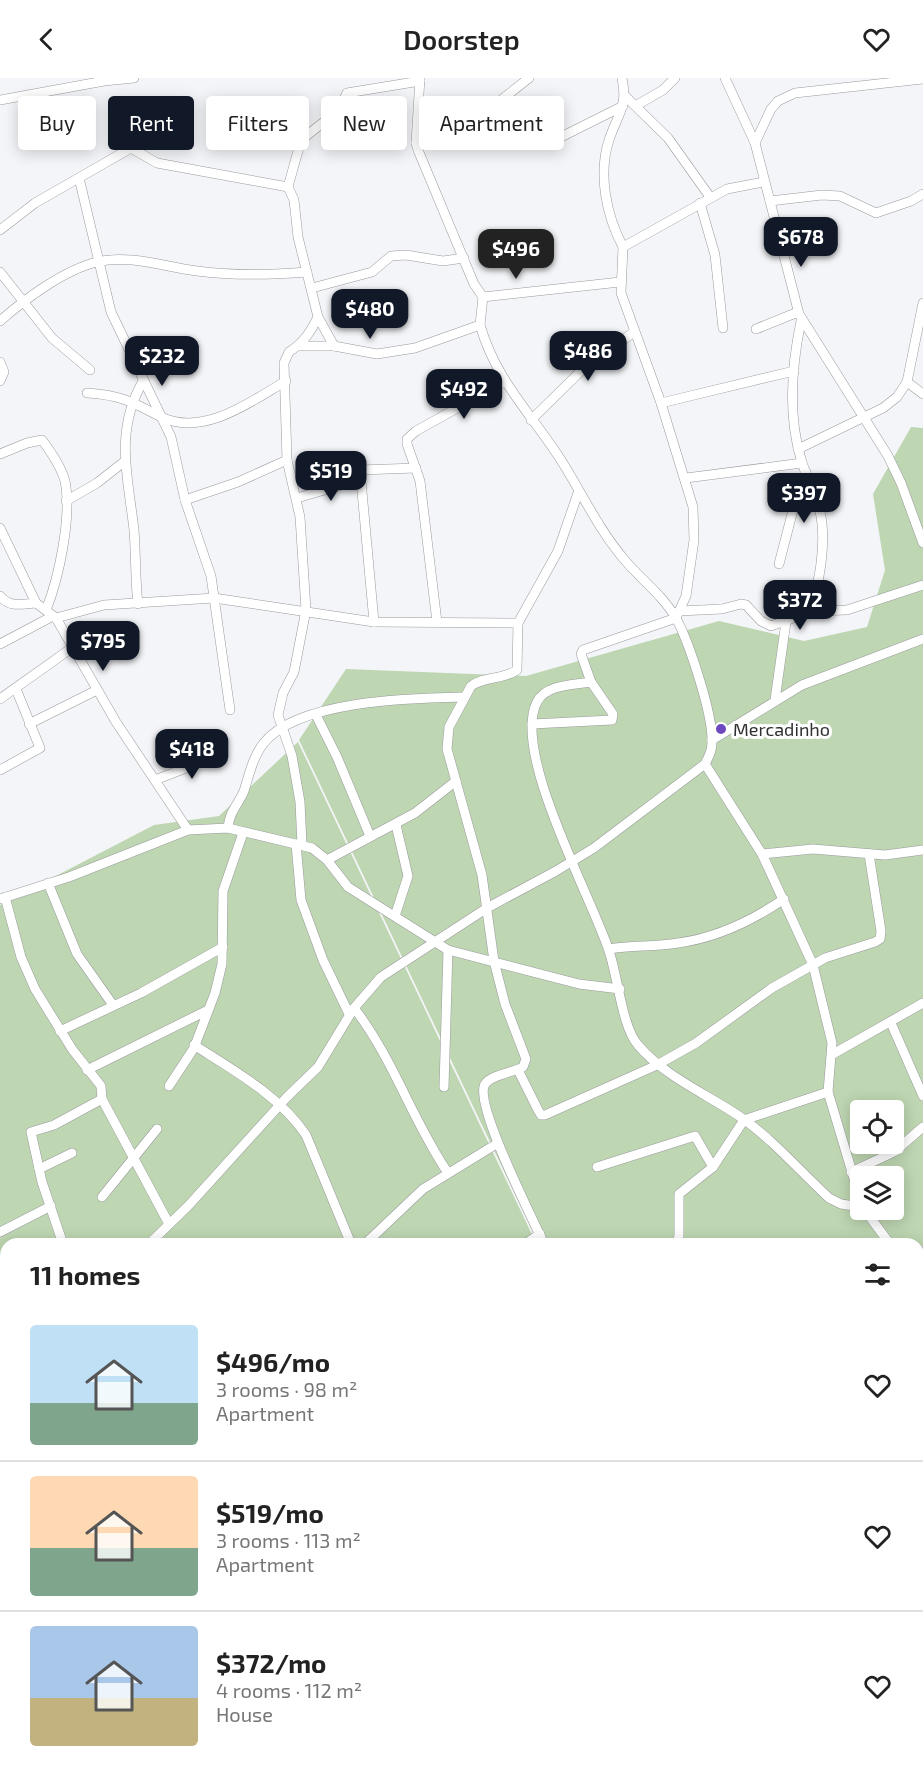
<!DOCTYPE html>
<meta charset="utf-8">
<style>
body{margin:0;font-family:"Exo 2",sans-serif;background:#f6f6f6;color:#222;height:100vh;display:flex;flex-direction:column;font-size:22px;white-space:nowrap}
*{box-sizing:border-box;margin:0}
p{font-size:20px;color:#767676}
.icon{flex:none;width:33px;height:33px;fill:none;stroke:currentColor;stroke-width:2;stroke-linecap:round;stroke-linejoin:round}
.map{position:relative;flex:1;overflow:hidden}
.drawer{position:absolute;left:0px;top:1160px;width:924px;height:536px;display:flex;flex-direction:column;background:#fff;border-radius:18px 18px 0 0;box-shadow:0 3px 15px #0003}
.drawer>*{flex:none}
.guide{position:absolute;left:18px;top:18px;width:600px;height:54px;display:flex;gap:12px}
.controls{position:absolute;left:850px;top:1022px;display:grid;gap:12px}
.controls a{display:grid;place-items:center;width:54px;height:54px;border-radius:6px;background:#fff;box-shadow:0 3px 15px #0003;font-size:30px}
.price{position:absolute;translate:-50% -51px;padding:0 14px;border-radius:12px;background:#111827;color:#fff;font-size:20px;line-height:39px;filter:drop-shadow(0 2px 3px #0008)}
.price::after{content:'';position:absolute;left:50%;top:36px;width:18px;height:14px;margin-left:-9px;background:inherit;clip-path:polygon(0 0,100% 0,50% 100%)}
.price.active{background:#222;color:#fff}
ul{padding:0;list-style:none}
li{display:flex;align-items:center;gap:18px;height:150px;padding:0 30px}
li+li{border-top:2px solid #e0e0e0}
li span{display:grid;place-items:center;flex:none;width:168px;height:120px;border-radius:6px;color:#555}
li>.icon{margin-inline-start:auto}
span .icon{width:72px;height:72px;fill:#fffc;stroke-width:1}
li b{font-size:26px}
h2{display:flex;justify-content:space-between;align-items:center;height:72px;padding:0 30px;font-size:26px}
.pill{padding:0 21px;border-radius:6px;background:#fff;box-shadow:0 3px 15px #0003;font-size:21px;line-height:54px}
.pill.active{background:#111827;color:#fff}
header{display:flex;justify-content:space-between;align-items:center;height:78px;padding:0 30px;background:#fff;font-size:27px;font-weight:600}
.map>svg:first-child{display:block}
</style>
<header><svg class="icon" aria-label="back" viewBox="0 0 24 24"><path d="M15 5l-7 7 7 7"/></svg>Doorstep<svg class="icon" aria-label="heart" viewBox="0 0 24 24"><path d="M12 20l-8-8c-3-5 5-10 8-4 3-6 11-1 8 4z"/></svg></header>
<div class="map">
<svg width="923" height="1694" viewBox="0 0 923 1694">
<rect width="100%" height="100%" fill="#f4f5f8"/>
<g fill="#bed6b1" fill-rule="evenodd">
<path d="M 911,349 L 923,350 L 923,1680 L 918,1679 L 918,1166 L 538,1165 L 299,662 L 346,591 L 526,598 L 719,543 L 804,563 L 867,549 L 885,492 L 873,416 ZM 861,1032 L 894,1032 L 894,1065 L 861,1065 ZM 861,1098 L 894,1098 L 894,1131 L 861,1131 Z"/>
<polygon points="298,664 536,1165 6,1166 6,1256 0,1247 0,827 154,747 219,738"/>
<polygon points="6,1384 6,1689 358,1689 352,1694 0,1694 0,1388"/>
<polygon points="918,1681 923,1682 923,1694 757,1694 772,1689 918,1689"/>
</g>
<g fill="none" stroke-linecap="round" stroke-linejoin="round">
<g stroke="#999a9d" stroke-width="10">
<g id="street">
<polyline points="420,0 416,65 418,72 474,206 483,219"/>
<path d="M 622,0 C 628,29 618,35 609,62 C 598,96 606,137 623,169"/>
<polyline points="725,0 755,65"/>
<polyline points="923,1 795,15 778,23 771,31 755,65 799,236 888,378 901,405 923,465"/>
<polyline points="626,19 668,60 710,119"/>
<polyline points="0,22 104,3 134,0"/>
<polyline points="637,27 663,12 675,0"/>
<polyline points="559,60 623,28"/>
<polyline points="416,65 491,30 529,0"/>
<polyline points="79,100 111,234 171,359 185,422 211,498 230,632"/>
<path d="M 764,104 L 727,111 L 623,169 L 621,215 L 661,325 L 693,429 L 694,462 L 686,518 L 676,540 L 583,572 L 581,576 L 591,604 C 574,607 546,606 537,624 C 511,674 592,820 609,873 C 618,899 622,949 638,967 C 665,999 707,1016 742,1040 C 773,1062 800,1093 829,1120 L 841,1126 L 861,1129"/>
<polyline points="770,123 822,117 840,118 876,135 911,123 923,116"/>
<polyline points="700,125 715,177 723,250"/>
<polyline points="0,152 35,125 131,70 157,85 288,109"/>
<polyline points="0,194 52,260 90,292"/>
<polyline points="312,210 372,194 391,178 406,177 443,183 464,180"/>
<polyline points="318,239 334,268"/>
<path d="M 0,243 C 25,221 64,192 97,184 C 129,176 165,189 197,193 C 234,198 270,197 307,194"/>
<path d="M 801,243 C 792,286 788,338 801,381 C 807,403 820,422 822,446 C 825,476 818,504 812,533"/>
<polyline points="756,251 798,234"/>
<polyline points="299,268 334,268 377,276 415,270 480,247 483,219 620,204"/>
<polyline points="0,284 4,294 0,303"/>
<polyline points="907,304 923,316"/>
<path d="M 87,315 C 121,317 132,324 161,339 C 204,359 250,324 286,303"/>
<polyline points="661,325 794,293"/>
<polyline points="531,342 583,291 634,254"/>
<polyline points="798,371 883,330 897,319 907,304 923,225"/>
<path d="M 0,376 L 27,365 L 42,362 C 51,374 61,388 65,403 C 72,438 59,500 46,532"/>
<polyline points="686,400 802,385"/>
<polyline points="297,420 359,402"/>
<polyline points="185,422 238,404 287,382"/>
<polyline points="66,423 97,405 125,383"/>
<polyline points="0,450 36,525 56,540 116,644 188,752"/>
<polyline points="779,486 800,405 806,394"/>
<path d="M 0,518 C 10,530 21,526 36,525"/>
<path d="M 138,526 C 135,501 136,476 134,452 C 128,398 114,354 143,303"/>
<polyline points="679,533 722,531 741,526 746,527 761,543 771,548 812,533 847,532 923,507"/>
<polyline points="56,540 104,527 214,520 374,544 518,545 558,473 578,415"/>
<polyline points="374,544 360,392 416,390"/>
<polyline points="437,544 420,403 407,366 407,361 416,353 504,304"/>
<path d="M 518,545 L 517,592 C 503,602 484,598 471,608 L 449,649 L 447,671 L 482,797 L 494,883 L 505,926 L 526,981 L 523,989 C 514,994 491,997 485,1006 C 473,1025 533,1141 544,1166"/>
<polyline points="0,566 53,538"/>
<polyline points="0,621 73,569"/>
<polyline points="775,622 786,544"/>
<polyline points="316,637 337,679 370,758"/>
<polyline points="29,646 97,612"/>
<polyline points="532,646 612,642 613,636 591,604"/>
<polyline points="712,662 802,607 923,561"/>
<polyline points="705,686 762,776 813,887 832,965 828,1014 861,1124"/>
<polyline points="0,692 40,670 16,611"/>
<polyline points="155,702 219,677"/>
<path d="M 228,750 C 229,734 238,727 244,713 C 249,697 253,679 263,666 C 296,622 413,620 464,619"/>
<polyline points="296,766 301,822 323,882 349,936"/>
<path d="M 302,767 L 300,724 L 292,678 L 278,637 L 283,615 L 294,594 L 306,532 L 300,439 L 287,382 L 284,285 L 289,274 C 304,264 310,255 318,239 L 298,159 L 294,122 L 288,109 L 301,62 L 339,32 L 347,15 L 420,3"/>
<polyline points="762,776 813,771 885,777 923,772"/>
<polyline points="327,782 415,735 456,703"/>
<polyline points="48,805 77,876 113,927"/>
<polyline points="5,819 21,879 35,911 72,971 101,1008 102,1021 169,1146"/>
<polyline points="0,821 69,799 188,752 228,750 312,770 327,782 348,809 448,872 579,906 620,911"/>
<polyline points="395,838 408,798 396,747"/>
<path d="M 609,871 C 632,867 654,869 678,865 C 715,860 753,842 784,821"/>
<path d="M 354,930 C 393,980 412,1042 448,1095"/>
<polyline points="891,945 923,1018"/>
<polyline points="60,953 141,915 223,869"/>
<path d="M 194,967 C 233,992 280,1018 306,1057 L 351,1166"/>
<polyline points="833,976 923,925"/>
<polyline points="87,992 208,932"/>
<polyline points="518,992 538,1032 541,1037 545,1037 657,987 696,965 772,910 825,880 875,864 880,861 881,853 869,776"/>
<polyline points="169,1008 194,970 215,915 222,886 223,813 243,755"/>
<polyline points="444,1009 448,872"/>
<polyline points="597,1089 695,1058 713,1089"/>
<polyline points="39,1091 72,1075"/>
<polyline points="851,1094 894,1074 923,1049"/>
<polyline points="102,1119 157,1051"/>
<polyline points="864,1131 890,1166"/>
<polyline points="0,1154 51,1128"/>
<polyline points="63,1166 42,1104 31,1054 54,1047 102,1021"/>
<path d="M 149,1166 L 189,1127 L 287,1019 L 318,989 L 354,930 L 381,899 L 487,830 L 556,793 L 594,770 L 705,686 C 709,678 712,673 712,664 C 713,637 690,567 677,542 C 664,518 639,500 623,480 C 597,449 581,413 559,379 C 529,333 496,302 480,247"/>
<polyline points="365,1166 423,1111 498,1065"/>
<polyline points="525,1166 540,1156"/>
<polyline points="676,1166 679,1158 679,1116 713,1089 744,1042 828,1014"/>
<polyline points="918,1171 923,1183"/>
<polyline points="918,1257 923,1253"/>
<polyline points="0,1269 6,1275"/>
<polyline points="0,1295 6,1292"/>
<polyline points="918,1332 923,1332"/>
<polyline points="0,1385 6,1380"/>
<polyline points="918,1616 923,1615"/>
<polyline points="464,1689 467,1694"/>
<polyline points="606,1689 609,1694"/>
<polyline points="651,1689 653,1694"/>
<polyline points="730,1689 733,1694"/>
<polyline points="857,1689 859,1694"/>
<polyline points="0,1692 1,1694"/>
<polyline points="359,1694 365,1689"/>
<polyline points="697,1694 717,1689"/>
</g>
</g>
<use href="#street" stroke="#fff" stroke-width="9"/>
</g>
<circle fill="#6e48c0" stroke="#fff" stroke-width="2" cx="721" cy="651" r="6"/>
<g text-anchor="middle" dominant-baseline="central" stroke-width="6" stroke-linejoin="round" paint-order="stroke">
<g font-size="18" fill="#2f3031" stroke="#fff" text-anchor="start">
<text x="733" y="651">Mercadinho</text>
</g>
</g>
</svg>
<div class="controls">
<a><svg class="icon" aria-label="locate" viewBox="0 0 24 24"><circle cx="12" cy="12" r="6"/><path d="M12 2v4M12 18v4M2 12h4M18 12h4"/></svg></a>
<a><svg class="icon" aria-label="layers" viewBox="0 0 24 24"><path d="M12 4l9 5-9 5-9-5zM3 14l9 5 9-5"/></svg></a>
</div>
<b class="price" style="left:801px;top:190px">$678</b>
<b class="price active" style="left:516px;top:202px">$496</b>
<b class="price" style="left:370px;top:262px">$480</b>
<b class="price" style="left:588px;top:304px">$486</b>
<b class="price" style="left:162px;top:309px">$232</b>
<b class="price" style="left:464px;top:342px">$492</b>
<b class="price" style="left:331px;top:424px">$519</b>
<b class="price" style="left:804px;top:446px">$397</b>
<b class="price" style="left:800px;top:553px">$372</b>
<b class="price" style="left:103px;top:594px">$795</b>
<b class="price" style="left:192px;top:702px">$418</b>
<div class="guide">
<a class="pill">Buy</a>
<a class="pill active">Rent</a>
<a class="pill">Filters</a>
<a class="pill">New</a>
<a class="pill">Apartment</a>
</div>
<section class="drawer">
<h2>11 homes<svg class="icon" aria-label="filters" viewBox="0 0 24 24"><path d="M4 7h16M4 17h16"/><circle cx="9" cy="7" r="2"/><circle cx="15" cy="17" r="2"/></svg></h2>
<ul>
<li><span style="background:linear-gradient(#bfe0f5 65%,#7fa58c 0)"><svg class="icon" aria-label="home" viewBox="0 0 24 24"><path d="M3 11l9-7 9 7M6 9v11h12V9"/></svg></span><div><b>$496/mo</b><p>3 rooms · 98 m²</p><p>Apartment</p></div><svg class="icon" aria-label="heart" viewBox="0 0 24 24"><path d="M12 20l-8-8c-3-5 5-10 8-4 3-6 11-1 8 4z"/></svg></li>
<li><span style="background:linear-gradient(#ffd9b3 60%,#7fa58c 0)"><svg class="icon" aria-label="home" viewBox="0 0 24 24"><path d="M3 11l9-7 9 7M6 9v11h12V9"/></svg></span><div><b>$519/mo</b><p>3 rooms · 113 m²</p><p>Apartment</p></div><svg class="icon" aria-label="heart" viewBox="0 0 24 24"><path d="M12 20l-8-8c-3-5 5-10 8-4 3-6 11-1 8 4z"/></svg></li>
<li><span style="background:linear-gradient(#a9c7e8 60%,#c2b280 0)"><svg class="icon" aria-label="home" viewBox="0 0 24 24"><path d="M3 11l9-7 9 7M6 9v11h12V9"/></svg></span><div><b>$372/mo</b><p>4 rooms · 112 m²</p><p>House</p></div><svg class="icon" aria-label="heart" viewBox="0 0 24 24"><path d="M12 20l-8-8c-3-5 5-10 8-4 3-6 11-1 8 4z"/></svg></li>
</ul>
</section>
</div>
